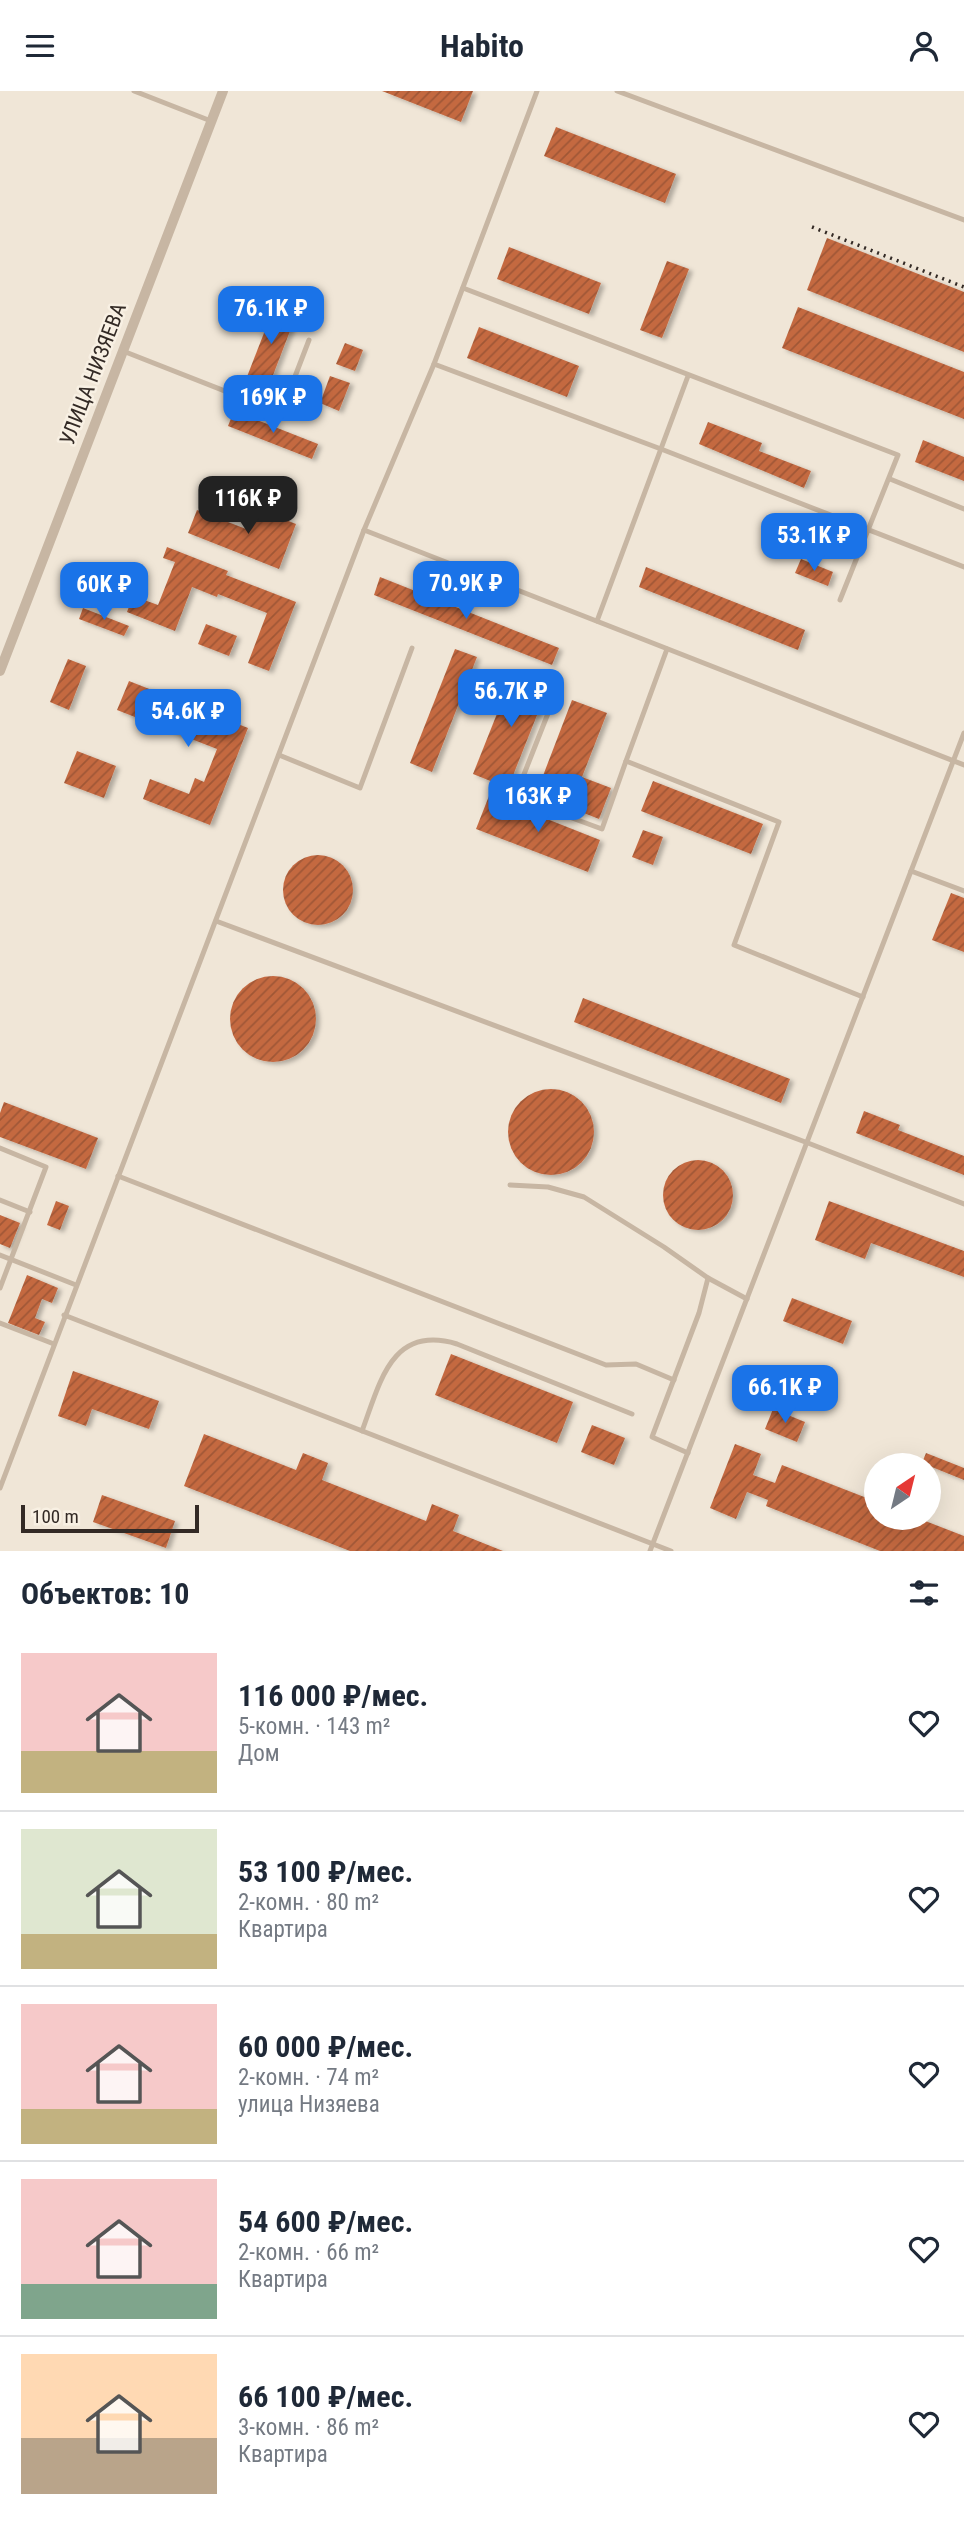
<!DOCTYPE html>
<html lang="ru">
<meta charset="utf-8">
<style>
body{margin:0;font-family:"Roboto Condensed",sans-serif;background:#f2f2f3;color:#1f2937;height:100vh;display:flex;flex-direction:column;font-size:26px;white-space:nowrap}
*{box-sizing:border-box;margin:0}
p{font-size:23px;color:#747a83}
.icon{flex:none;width:38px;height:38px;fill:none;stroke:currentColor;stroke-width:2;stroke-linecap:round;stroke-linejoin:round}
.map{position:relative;height:1460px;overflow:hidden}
.details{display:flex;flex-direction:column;background:#fff;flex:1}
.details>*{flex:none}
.needle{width:46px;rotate:35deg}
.fabs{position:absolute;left:864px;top:1362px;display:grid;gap:14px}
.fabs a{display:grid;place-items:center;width:77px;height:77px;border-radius:50%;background:#fff;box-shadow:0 7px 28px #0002;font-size:35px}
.scale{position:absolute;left:21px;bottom:18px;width:178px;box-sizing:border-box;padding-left:7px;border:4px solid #332a25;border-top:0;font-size:19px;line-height:24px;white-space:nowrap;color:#332a25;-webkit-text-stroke:5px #f8f0e3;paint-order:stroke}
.price{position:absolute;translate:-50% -60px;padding:0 16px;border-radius:14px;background:#1a73e8;color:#fff;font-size:23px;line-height:46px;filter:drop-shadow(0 2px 4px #0008)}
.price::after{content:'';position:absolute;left:50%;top:42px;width:21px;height:16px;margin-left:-10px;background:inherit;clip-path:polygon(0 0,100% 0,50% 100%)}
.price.current{background:#222;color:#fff}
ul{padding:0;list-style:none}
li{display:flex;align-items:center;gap:21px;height:175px;padding:0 21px}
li+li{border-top:2px solid #e0e1e3}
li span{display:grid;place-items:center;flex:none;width:196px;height:140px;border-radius:0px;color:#555}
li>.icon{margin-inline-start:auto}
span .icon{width:84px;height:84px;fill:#fffc;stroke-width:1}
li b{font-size:30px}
h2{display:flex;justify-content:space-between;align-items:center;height:84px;padding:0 21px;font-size:30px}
header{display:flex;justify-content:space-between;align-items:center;height:91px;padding:0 21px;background:#fff;font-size:32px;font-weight:700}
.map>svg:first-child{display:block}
</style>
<header><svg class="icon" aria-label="menu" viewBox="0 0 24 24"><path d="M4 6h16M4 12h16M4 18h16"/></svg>Habito<svg class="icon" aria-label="person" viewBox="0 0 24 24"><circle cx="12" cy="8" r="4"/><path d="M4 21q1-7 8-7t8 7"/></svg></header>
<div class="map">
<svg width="964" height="1460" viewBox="0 0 964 1460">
<defs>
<pattern id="building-hatch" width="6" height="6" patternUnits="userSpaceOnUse" patternTransform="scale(1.75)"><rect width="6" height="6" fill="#c46941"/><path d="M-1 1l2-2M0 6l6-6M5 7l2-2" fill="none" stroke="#a05736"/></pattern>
<filter id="shadow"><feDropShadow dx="4" dy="2.5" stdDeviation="2" flood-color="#0004"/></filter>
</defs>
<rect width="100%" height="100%" fill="#f0e6d7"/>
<g fill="url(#building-hatch)" filter="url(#shadow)">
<polygon points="382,0 473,0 461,31"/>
<polygon points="556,36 676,83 665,112 544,65"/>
<polygon points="827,147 964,201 964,261 807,199"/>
<polygon points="509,156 601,192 589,223 497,188"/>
<polygon points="667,170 689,178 662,247 640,239"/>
<polygon points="278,206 300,214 265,305 243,296"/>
<polygon points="798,216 964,281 964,328 782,257"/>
<polygon points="479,236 579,275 567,306 467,267"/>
<polygon points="345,252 363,259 355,280 336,273"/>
<polygon points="330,285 350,292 339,320 320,312"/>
<polygon points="234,320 318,353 312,368 228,335"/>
<polygon points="708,331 762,352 759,360 811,380 804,397 699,353"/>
<polygon points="923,349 964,366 964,390 915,371"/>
<polygon points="255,417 296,433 279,478 188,442 197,419 246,438"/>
<polygon points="167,456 228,480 226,484 296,511 269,580 248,572 267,522 218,503 217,506 192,496 175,540 127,521 133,505 158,514 175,471 163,467"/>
<polygon points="801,468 833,481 828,495 795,482"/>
<polygon points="646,476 805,539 798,559 639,496"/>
<polygon points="380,486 559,557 552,574 374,504"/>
<polygon points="83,517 129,535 124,545 79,528"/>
<polygon points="206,533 237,545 229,565 198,553"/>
<polygon points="455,558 477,566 432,681 410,672"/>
<polygon points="68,568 86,575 69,619 50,611"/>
<polygon points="514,580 549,594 508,697 473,683"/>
<polygon points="129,590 248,637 210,734 143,708 150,688 189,703 195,687 204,691 217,658 117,619"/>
<polygon points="572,609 607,622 582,686 611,697 599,728 536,703"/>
<polygon points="77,660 116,675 104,707 64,692"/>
<polygon points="653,690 763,733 751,763 641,720"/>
<polygon points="489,705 600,749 588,781 476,738"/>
<polygon points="643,739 663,746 653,774 632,766"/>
<circle cx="318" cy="799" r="35"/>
<polygon points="951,802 964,807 964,861 932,849"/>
<circle cx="273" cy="928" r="43"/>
<polygon points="583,907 790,988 781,1012 574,931"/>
<circle cx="551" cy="1041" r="43"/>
<polygon points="4,1011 98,1047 86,1078 0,1046 0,1022"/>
<polygon points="864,1020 900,1034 898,1039 964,1065 964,1084 856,1042"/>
<circle cx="698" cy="1104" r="35"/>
<polygon points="56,1110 69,1115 60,1139 47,1134"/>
<polygon points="829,1110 964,1160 964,1186 871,1152 865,1168 815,1149"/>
<polygon points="0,1124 20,1132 10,1157 0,1153"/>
<polygon points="27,1184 58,1197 52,1212 42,1208 35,1227 45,1231 39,1244 8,1232"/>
<polygon points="792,1207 852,1230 843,1253 783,1230"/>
<polygon points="451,1263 573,1311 557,1352 435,1304"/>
<polygon points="73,1280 159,1310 149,1338 92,1318 86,1335 58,1325"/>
<polygon points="773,1318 805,1331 797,1351 765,1338"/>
<polygon points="592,1334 625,1347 614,1374 581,1361"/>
<polygon points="204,1343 296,1379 303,1362 328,1372 322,1389 426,1430 432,1413 459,1424 453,1440 503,1460 350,1460 184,1395"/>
<polygon points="735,1353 761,1363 753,1384 775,1392 782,1374 877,1411 877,1426 915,1426 964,1445 964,1460 880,1460 766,1415 768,1409 747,1401 736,1428 710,1417"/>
<polygon points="926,1362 964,1377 964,1389 922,1372"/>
<polygon points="102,1404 175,1430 166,1457 93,1431"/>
</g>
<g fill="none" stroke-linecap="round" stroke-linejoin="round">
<g stroke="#c7b6a3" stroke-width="5">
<polyline points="134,0 211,30"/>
<polyline points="617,0 964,129"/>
<polyline points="463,197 898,364 840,509"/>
<polyline points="123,260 281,322 309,249"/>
<polyline points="434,273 661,358 964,476"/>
<polyline points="890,388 964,418"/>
<polyline points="364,439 964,674"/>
<polyline points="597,530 688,285"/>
<polyline points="667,558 626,670 779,731 734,854 863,906"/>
<polyline points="558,597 515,706 602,738 626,670"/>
<polyline points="279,664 360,697 412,557"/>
<polyline points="911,780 964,800"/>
<polyline points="216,830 808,1052 964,1113"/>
<polyline points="0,1057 46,1076 0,1197"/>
<polyline points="118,1085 606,1274 636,1273 674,1289"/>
<polyline points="510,1094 548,1096 584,1106 664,1156 708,1187 747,1208"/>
<polyline points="0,1109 30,1121"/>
<polyline points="0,1164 76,1194"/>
<polyline points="64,1224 671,1460"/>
<polyline points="0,1232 54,1253"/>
<path d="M 362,1340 C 380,1292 391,1233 457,1253 L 632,1323"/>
<polyline points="688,1362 652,1346 699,1222 708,1187"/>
<polyline points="0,1397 364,439 434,273 537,0"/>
<polyline points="650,1460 964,642"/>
</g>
<polyline stroke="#c7b6a3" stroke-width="10" points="0,580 223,0"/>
<polyline stroke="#332a25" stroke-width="3.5" stroke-dasharray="2 5" stroke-linecap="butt" points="812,136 964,196"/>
</g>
<g text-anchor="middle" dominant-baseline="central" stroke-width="5" stroke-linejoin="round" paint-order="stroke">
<g font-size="21" fill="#332a25" stroke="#f8f0e3">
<text transform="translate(93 283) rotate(-69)">УЛИЦА НИЗЯЕВА</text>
</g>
</g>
</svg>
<div class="fabs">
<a><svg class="needle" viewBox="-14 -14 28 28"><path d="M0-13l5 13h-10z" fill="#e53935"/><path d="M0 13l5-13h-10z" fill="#747a83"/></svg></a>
</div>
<div class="scale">100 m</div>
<b class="price" style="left:271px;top:255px">76.1K ₽</b>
<b class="price" style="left:273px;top:344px">169K ₽</b>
<b class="price current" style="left:248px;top:445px">116K ₽</b>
<b class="price" style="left:814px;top:482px">53.1K ₽</b>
<b class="price" style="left:466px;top:530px">70.9K ₽</b>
<b class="price" style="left:104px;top:531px">60K ₽</b>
<b class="price" style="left:511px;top:638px">56.7K ₽</b>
<b class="price" style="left:188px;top:658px">54.6K ₽</b>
<b class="price" style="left:538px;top:743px">163K ₽</b>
<b class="price" style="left:785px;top:1334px">66.1K ₽</b>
</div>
<section class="details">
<h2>Объектов: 10<svg class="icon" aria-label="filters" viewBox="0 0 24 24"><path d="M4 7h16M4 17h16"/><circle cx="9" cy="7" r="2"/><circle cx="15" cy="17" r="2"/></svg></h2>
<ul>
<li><span style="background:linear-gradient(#f6c9c9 70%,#c2b280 0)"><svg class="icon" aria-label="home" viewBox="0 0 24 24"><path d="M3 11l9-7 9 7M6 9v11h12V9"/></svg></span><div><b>116 000 ₽/мес.</b><p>5-комн. · 143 m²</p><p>Дом</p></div><svg class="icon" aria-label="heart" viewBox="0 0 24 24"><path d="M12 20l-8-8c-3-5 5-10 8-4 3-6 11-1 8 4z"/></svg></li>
<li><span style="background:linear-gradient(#dfe7d0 75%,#c2b280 0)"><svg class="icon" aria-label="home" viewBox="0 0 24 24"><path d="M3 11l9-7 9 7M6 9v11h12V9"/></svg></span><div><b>53 100 ₽/мес.</b><p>2-комн. · 80 m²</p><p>Квартира</p></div><svg class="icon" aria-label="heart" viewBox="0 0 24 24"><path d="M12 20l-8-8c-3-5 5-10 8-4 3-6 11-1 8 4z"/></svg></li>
<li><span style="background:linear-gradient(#f6c9c9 75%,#c2b280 0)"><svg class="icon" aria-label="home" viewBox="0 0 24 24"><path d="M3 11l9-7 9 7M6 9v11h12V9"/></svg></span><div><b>60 000 ₽/мес.</b><p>2-комн. · 74 m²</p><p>улица Низяева</p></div><svg class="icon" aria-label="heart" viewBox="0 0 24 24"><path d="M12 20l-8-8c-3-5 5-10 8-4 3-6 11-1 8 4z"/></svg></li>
<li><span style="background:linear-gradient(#f6c9c9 75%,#7fa58c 0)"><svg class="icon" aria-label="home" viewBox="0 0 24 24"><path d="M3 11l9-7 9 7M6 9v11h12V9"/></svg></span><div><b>54 600 ₽/мес.</b><p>2-комн. · 66 m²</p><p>Квартира</p></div><svg class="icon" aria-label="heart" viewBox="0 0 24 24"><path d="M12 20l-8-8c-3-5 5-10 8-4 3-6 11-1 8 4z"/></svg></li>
<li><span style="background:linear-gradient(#ffd9b3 60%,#b9a48a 0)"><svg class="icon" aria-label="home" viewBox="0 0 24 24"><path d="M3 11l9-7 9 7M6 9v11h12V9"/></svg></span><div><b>66 100 ₽/мес.</b><p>3-комн. · 86 m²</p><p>Квартира</p></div><svg class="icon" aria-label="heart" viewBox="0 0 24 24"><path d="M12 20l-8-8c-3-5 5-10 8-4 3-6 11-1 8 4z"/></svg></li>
</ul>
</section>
